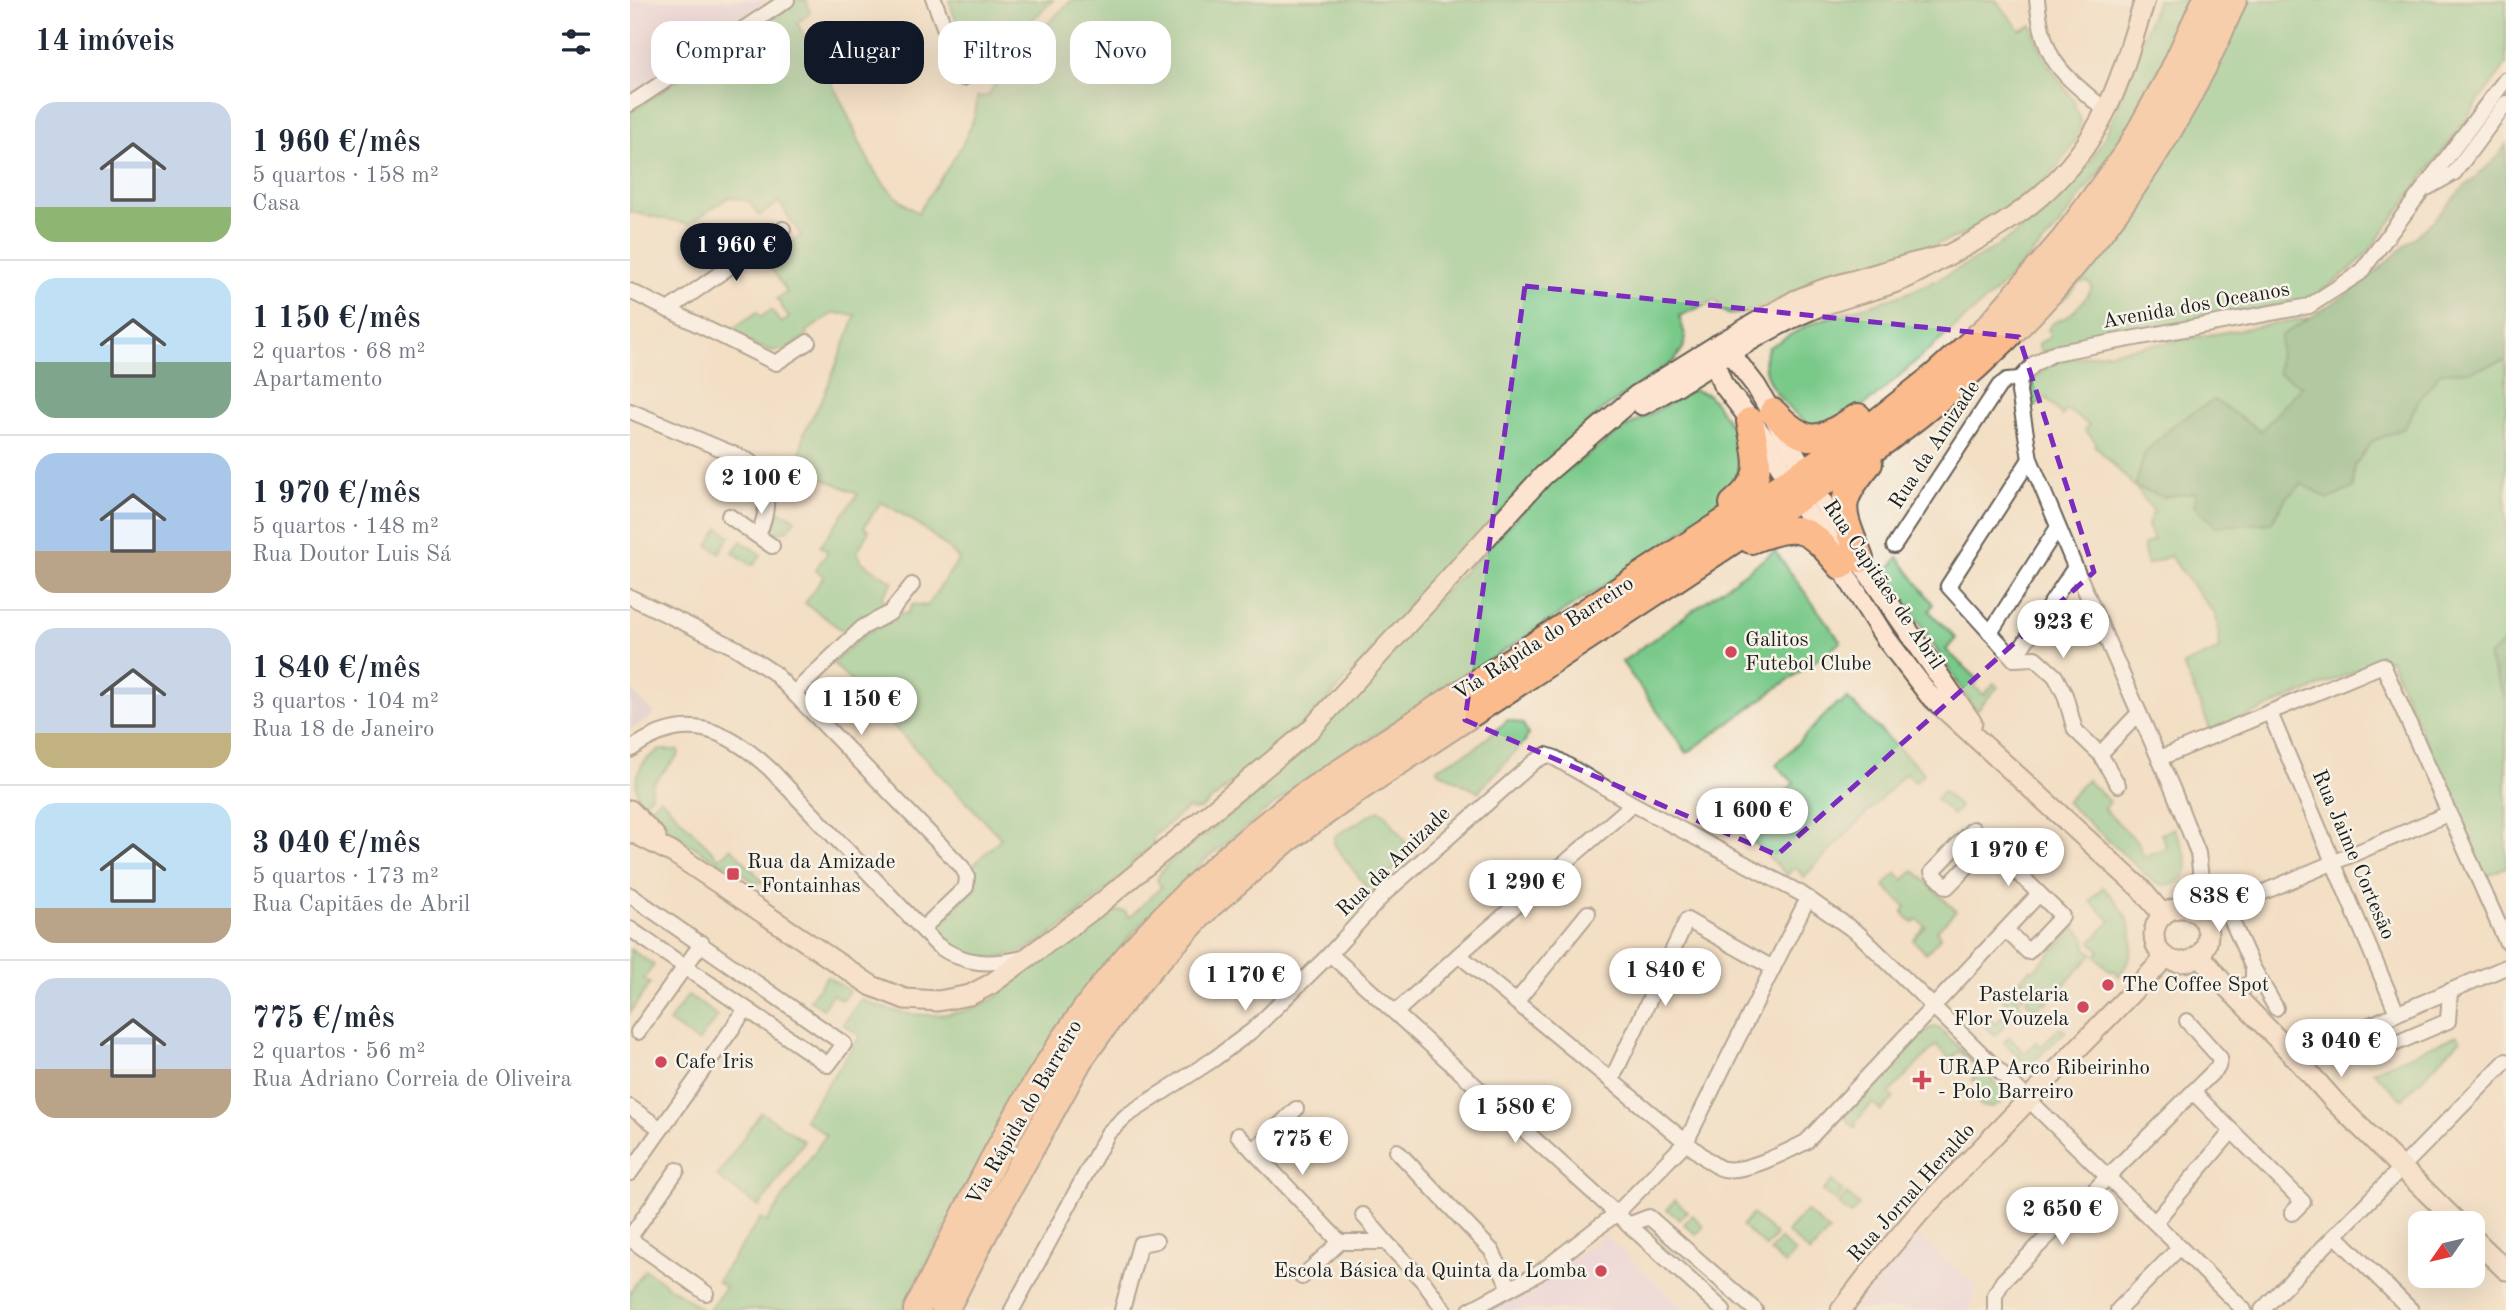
<!DOCTYPE html>
<html lang="pt">
<meta charset="utf-8">
<style>
body{margin:0;font-family:"Old Standard TT",serif;background:#f6f6f7;color:#1f2937;height:100vh;display:flex;flex-direction:column;font-size:26px;white-space:nowrap}
*{box-sizing:border-box;margin:0}
p{font-size:23px;color:#747a83}
.icon{flex:none;width:38px;height:38px;fill:none;stroke:currentColor;stroke-width:2;stroke-linecap:round;stroke-linejoin:round}
.map{position:relative;flex:1;overflow:hidden}
.details{display:flex;flex-direction:column;background:#fff;width:630px}
.details>*{flex:none}
.hud{position:absolute;left:21px;top:21px;width:665px;height:63px;display:flex;gap:14px}
.needle{width:46px;rotate:236deg}
.fabs{position:absolute;left:1778px;top:1211px;display:grid;gap:14px}
.fabs a{display:grid;place-items:center;width:77px;height:77px;border-radius:14px;background:#fff;box-shadow:0 7px 28px #0002;font-size:35px}
.price{position:absolute;translate:-50% -60px;padding:0 16px;border-radius:24px;background:#fff;color:#222;font-size:23px;line-height:46px;filter:drop-shadow(0 2px 4px #0008)}
.price::after{content:'';position:absolute;left:50%;top:42px;width:21px;height:16px;margin-left:-10px;background:inherit;clip-path:polygon(0 0,100% 0,50% 100%)}
.price.on{background:#111827;color:#fff}
ul{padding:0;list-style:none}
li{display:flex;align-items:center;gap:21px;height:175px;padding:0 35px}
li+li{border-top:2px solid #e0e1e3}
li span{display:grid;place-items:center;flex:none;width:196px;height:140px;border-radius:21px;color:#555}
li>.icon{margin-inline-start:auto}
span .icon{width:84px;height:84px;fill:#fffc;stroke-width:1}
li b{font-size:30px}
h2{display:flex;justify-content:space-between;align-items:center;height:84px;padding:0 35px;font-size:30px}
.chip{padding:0 24px;border-radius:21px;background:#fff;box-shadow:0 7px 28px #0002;font-size:24px;line-height:63px}
.chip.on{background:#111827;color:#fff}
main{display:flex;flex:1;min-height:0}
.map>svg:first-child{display:block}
</style>
<main>
<section class="details">
<h2>14 imóveis<svg class="icon" aria-label="filters" viewBox="0 0 24 24"><path d="M4 7h16M4 17h16"/><circle cx="9" cy="7" r="2"/><circle cx="15" cy="17" r="2"/></svg></h2>
<ul>
<li><span style="background:linear-gradient(#c9d6e8 75%,#8fb573 0)"><svg class="icon" aria-label="home" viewBox="0 0 24 24"><path d="M3 11l9-7 9 7M6 9v11h12V9"/></svg></span><div><b>1 960 €/mês</b><p>5 quartos · 158 m²</p><p>Casa</p></div></li>
<li><span style="background:linear-gradient(#bfe0f5 60%,#7fa58c 0)"><svg class="icon" aria-label="home" viewBox="0 0 24 24"><path d="M3 11l9-7 9 7M6 9v11h12V9"/></svg></span><div><b>1 150 €/mês</b><p>2 quartos · 68 m²</p><p>Apartamento</p></div></li>
<li><span style="background:linear-gradient(#a9c7e8 70%,#b9a48a 0)"><svg class="icon" aria-label="home" viewBox="0 0 24 24"><path d="M3 11l9-7 9 7M6 9v11h12V9"/></svg></span><div><b>1 970 €/mês</b><p>5 quartos · 148 m²</p><p>Rua Doutor Luis Sá</p></div></li>
<li><span style="background:linear-gradient(#c9d6e8 75%,#c2b280 0)"><svg class="icon" aria-label="home" viewBox="0 0 24 24"><path d="M3 11l9-7 9 7M6 9v11h12V9"/></svg></span><div><b>1 840 €/mês</b><p>3 quartos · 104 m²</p><p>Rua 18 de Janeiro</p></div></li>
<li><span style="background:linear-gradient(#bfe0f5 75%,#b9a48a 0)"><svg class="icon" aria-label="home" viewBox="0 0 24 24"><path d="M3 11l9-7 9 7M6 9v11h12V9"/></svg></span><div><b>3 040 €/mês</b><p>5 quartos · 173 m²</p><p>Rua Capitães de Abril</p></div></li>
<li><span style="background:linear-gradient(#c9d6e8 65%,#b9a48a 0)"><svg class="icon" aria-label="home" viewBox="0 0 24 24"><path d="M3 11l9-7 9 7M6 9v11h12V9"/></svg></span><div><b>775 €/mês</b><p>2 quartos · 56 m²</p><p>Rua Adriano Correia de Oliveira</p></div></li>
</ul>
</section>
<div class="map">
<svg width="1876" height="1310" viewBox="0 0 1876 1310">
<rect width="100%" height="100%" fill="#f7f3e8"/>
<filter id="ink" filterUnits="userSpaceOnUse"><feTurbulence type="fractalNoise" baseFrequency=".0143" numOctaves="2"/><feDisplacementMap in="SourceGraphic" scale="14" xChannelSelector="R" yChannelSelector="G"/><feConvolveMatrix kernelMatrix="1 2 1 2 8 2 1 2 1" color-interpolation-filters="sRGB"/></filter>
<filter id="wash" filterUnits="userSpaceOnUse"><feTurbulence type="fractalNoise" baseFrequency=".00686" numOctaves="4" result="noise"/><feDisplacementMap in="SourceGraphic" scale="28" xChannelSelector="R" yChannelSelector="G"/><feGaussianBlur stdDeviation="1.57" result="paint"/><feColorMatrix in="noise" values="0 0 0 0 0 0 0 0 0 0 0 0 0 0 0 0 0 1.4 0 .05"/><feComposite in="paint" operator="in"/></filter>
<g filter="url(#wash)">
<rect width="100%" height="100%" fill="#f3dfc4"/>
<g fill="#e8d2ef">
<polygon points="0,0 137,0 84,32 0,93"/>
<polygon points="1286,1234 1349,1288 1343,1296 1340,1310 1225,1310"/>
<polygon points="975,1236 1057,1310 857,1310 886,1293 908,1285"/>
</g>
<polygon fill="#c9bfd8" points="0,689 25,714 0,730"/>
<g fill="#79c989" stroke="#4a7252" stroke-width="2">
<path d="M 167,0 L 176,0 L 180,13 L 167,23 C 181,48 197,73 210,99 C 235,148 238,182 288,213 C 307,179 347,137 347,97 L 358,96 L 378,62 L 442,0 L 1366,0 L 1390,30 L 1402,25 C 1410,56 1427,78 1446,103 L 1444,106 C 1457,123 1448,138 1437,154 C 1373,242 1285,247 1192,279 C 1166,288 1122,317 1098,314 L 1090,309 L 1086,300 L 1049,316 L 1056,338 L 1053,348 L 1044,361 L 974,409 L 939,439 L 784,606 L 780,603 L 772,618 L 679,721 L 570,809 L 562,810 L 558,808 L 553,812 L 524,836 L 523,845 L 502,862 L 501,869 C 472,893 422,941 388,953 C 369,960 342,959 325,948 C 316,943 306,938 306,925 L 344,889 L 347,885 L 345,874 L 340,868 L 371,838 L 203,663 L 237,632 L 256,624 L 268,613 L 277,614 L 283,604 L 297,606 L 329,559 C 305,535 280,517 251,502 L 234,527 L 239,531 L 227,552 L 232,562 L 263,582 L 253,596 L 254,608 L 216,633 L 175,603 L 194,576 L 185,570 L 198,552 L 190,546 L 228,494 L 177,471 L 176,462 L 169,461 L 174,433 L 194,395 L 226,315 L 204,313 L 176,332 L 178,335 C 154,351 148,357 120,343 C 112,339 106,337 101,330 L 127,312 L 131,317 L 141,310 L 151,323 L 159,318 L 147,299 L 157,292 L 134,258 L 147,246 L 150,249 L 171,236 L 149,202 L 129,216 L 119,201 L 99,197 L 59,224 L 0,212 L 0,113 Z"/>
<polygon points="319,0 423,0 344,76"/>
<path d="M 1527,0 L 1564,0 L 1531,69 L 1496,135 L 1424,232 L 1362,295 L 1245,397 L 1210,422 L 1183,428 C 1161,412 1121,377 1139,347 C 1154,339 1170,328 1186,322 C 1217,310 1251,304 1282,291 C 1343,265 1428,215 1463,157 C 1479,131 1490,103 1499,75 C 1507,49 1518,25 1527,0 Z"/>
<path d="M 1613,0 L 1876,0 L 1876,64 L 1739,251 C 1719,272 1699,289 1672,301 L 1411,352 L 1408,344 L 1420,337 L 1418,329 C 1424,320 1429,321 1437,317 C 1444,312 1461,294 1462,286 L 1458,282 L 1449,283 L 1437,296 L 1425,304 Z"/>
<path d="M 1683,317 L 1651,336 L 1673,386 L 1631,432 L 1584,400 L 1534,497 L 1567,492 L 1621,522 L 1640,523 L 1657,497 L 1672,484 L 1725,465 L 1743,440 L 1774,428 L 1789,400 L 1811,372 L 1841,371 L 1876,360 L 1876,640 L 1858,657 L 1876,700 L 1876,867 L 1854,877 L 1760,659 L 1745,663 L 1581,731 L 1553,665 L 1590,649 L 1586,616 L 1540,556 L 1517,565 L 1513,545 L 1524,540 L 1518,526 L 1521,515 L 1525,513 L 1505,487 L 1464,445 L 1466,442 L 1455,430 L 1459,425 L 1437,410 L 1432,416 L 1417,398 L 1406,406 L 1399,404 C 1401,383 1407,369 1428,361 Z"/>
<path d="M 1063,390 L 1077,394 L 1086,404 L 1117,449 L 1118,463 L 1103,492 L 1076,514 L 999,569 L 671,783 L 575,860 L 498,938 L 366,1132 L 272,1310 L 79,1310 L 95,1287 L 87,1281 L 131,1218 L 137,1222 L 196,1135 L 174,1119 L 230,1036 L 213,1024 L 231,999 C 276,1020 332,1023 373,992 C 381,986 387,981 392,972 C 414,955 468,903 496,912 L 497,916 L 501,916 L 531,887 L 527,880 C 534,858 570,842 586,826 L 923,480 L 996,427 Z"/>
<polygon points="142,509 161,516 165,520 158,530 143,534 142,533"/>
<polygon points="89,528 100,536 89,553 78,545"/>
<polygon points="111,541 131,555 125,564 121,565 103,552"/>
<polygon points="1145,551 1211,642 1057,753 992,662"/>
<polygon points="1268,557 1303,604 1299,611 1326,638 1316,650 1349,680 1344,686 1354,695 1364,683 1368,687 1346,711 1257,573"/>
<polygon points="1217,698 1294,773 1285,782 1276,773 1174,877 1165,867 1157,875 1115,834 1164,783 1146,765 1207,703 1210,705"/>
<polygon points="878,720 893,724 898,735 895,741 848,792 808,771 807,768 844,749"/>
<path d="M 30,750 L 48,750 L 49,755 L 22,784 L 21,795 L 11,805 C 0,780 8,762 30,750 Z"/>
<path d="M 1457,780 L 1480,802 L 1474,809 L 1508,842 L 1514,857 L 1537,847 L 1531,834 L 1544,828 C 1551,844 1568,871 1546,883 C 1538,887 1532,885 1524,882 L 1436,802 Z"/>
<polygon points="1313,791 1330,807 1323,815 1306,799"/>
<polygon points="30,798 89,858 101,848 134,882 125,883 102,867 84,860 39,830 20,814 20,808"/>
<polygon points="749,810 756,814 782,852 743,888 737,888 704,844 705,836"/>
<polygon points="1284,870 1326,911 1306,931 1311,937 1296,953 1283,940 1295,926 1287,919 1283,923 1272,912 1276,907 1254,886 1266,873 1274,880"/>
<path d="M 1473,887 C 1499,913 1515,942 1489,976 L 1484,970 L 1481,972 L 1465,956 L 1470,951 L 1461,942 L 1481,921 L 1460,901 Z"/>
<polygon points="1445,928 1455,937 1456,948 1463,954 1416,1004 1413,1002 1406,1010 1396,1001 1401,995 1398,993 1393,998 1388,993 1395,984 1390,980 1400,969 1403,971"/>
<polygon points="0,949 24,965 14,979 20,983 0,1013"/>
<polygon points="197,976 219,991 212,1000 202,994 193,1009 180,1000"/>
<polygon points="1379,989 1390,1000 1388,1003 1392,1007 1365,1035 1349,1020 1356,1014 1365,1024 1381,1008 1371,997"/>
<polygon points="58,995 88,1016 68,1042 39,1022"/>
<polygon points="1303,1027 1309,1028 1371,1088 1374,1096 1372,1102 1363,1107 1353,1107 1346,1101 1354,1092 1342,1079 1350,1070 1329,1051 1321,1060 1306,1045 1259,1093 1264,1098 1251,1111 1243,1103 1224,1123 1227,1126 1225,1128 1214,1117 1297,1030"/>
<polygon points="1429,1028 1436,1031 1401,1064 1395,1063 1374,1042 1379,1037 1395,1053 1406,1042 1411,1047"/>
<polygon points="1827,1035 1831,1039 1772,1099 1743,1071"/>
<polygon points="131,1112 174,1141 129,1207 87,1177"/>
<polygon points="1202,1181 1213,1191 1205,1201 1193,1191"/>
<polygon points="1217,1194 1229,1205 1220,1215 1208,1204"/>
<polygon points="1045,1200 1057,1211 1049,1220 1037,1209"/>
<polygon points="1176,1211 1199,1231 1180,1253 1157,1232"/>
<polygon points="1122,1214 1146,1235 1136,1247 1112,1226"/>
<polygon points="1062,1215 1074,1226 1066,1235 1054,1224"/>
<polygon points="1150,1239 1165,1253 1155,1264 1140,1251"/>
<polygon points="15,1270 73,1310 0,1310 0,1292"/>
</g>
<g fill="#62ad75" stroke="#3f6448" stroke-width="2">
<polygon points="1876,144 1876,360 1841,371 1811,372 1789,400 1774,428 1743,441 1725,465 1723,488 1699,499 1672,484 1657,497 1641,523 1586,526 1564,506 1567,492 1534,497 1505,487 1515,452 1545,424 1584,400 1631,431 1672,386 1648,373 1651,336 1732,284 1803,221 1831,190 1868,157"/>
<polygon points="1876,640 1876,700 1858,657"/>
</g>
</g>
<g filter="url(#ink)">
<g fill="none" stroke-linecap="round" stroke-linejoin="round">
<g stroke="#676057" stroke-width="18">
<g id="street">
<polyline points="304,0 333,78"/>
<path d="M 1407,0 C 1414,64 1430,71 1476,111"/>
<polyline points="0,104 157,0"/>
<polyline points="1797,188 1824,173 1876,103"/>
<polyline points="0,291 146,363 178,342"/>
<polyline points="38,310 153,229"/>
<polyline points="1390,379 1404,364 1424,353 1679,306 1730,273 1876,79"/>
<polyline points="1390,379 1389,392 1400,459 1445,567 1543,790 1568,853 1571,878 1561,910"/>
<path d="M 0,411 L 113,458 C 142,471 140,510 128,535"/>
<polyline points="1400,459 1318,586 1384,659 1405,658 1425,676 1435,695 1445,730 1470,754 1488,785"/>
<polyline points="99,516 142,546"/>
<polyline points="1264,546 1369,386 1377,380 1390,379"/>
<polyline points="0,597 106,648 144,673 332,867 337,876 336,887 292,929"/>
<polyline points="1360,633 1428,527"/>
<polyline points="1384,659 1445,567"/>
<polyline points="164,693 233,627 260,613 282,585"/>
<polyline points="1640,713 1767,1013"/>
<path d="M 0,750 C 54,710 96,728 141,770 L 307,945 C 336,966 360,965 393,958"/>
<polyline points="1470,754 1509,713"/>
<polyline points="1530,758 1753,665 1876,941"/>
<polyline points="1359,844 1317,887 1302,872 1343,829 1432,916 1398,952 1376,930"/>
<polyline points="1569,886 1584,892 1592,899 1623,968 1646,1008"/>
<polyline points="0,895 214,1044 198,1065 0,929"/>
<polyline points="1596,908 1820,813"/>
<polyline points="700,954 1093,1310"/>
<path d="M 829,955 L 1079,1161 C 1084,1164 1088,1168 1094,1169 C 1116,1173 1156,1152 1176,1142 L 1409,894"/>
<path d="M 1595,984 C 1606,990 1616,989 1623,979 L 1623,968"/>
<polyline points="886,1002 958,913"/>
<polyline points="766,1012 833,951 1003,804"/>
<polyline points="8,1032 72,943"/>
<polyline points="1714,1036 1736,1056 1818,1021 1820,991"/>
<polyline points="1665,1057 1876,967"/>
<polyline points="981,1081 1057,920 1143,968"/>
<polyline points="1563,1092 1673,1202 1662,1213"/>
<polyline points="0,1107 31,1129"/>
<polyline points="608,1135 710,1242"/>
<polyline points="623,1151 666,1109"/>
<polyline points="767,1151 862,1251 880,1288"/>
<polyline points="0,1173 116,1009"/>
<polyline points="733,1215 756,1242"/>
<polyline points="1525,1222 1602,1131"/>
<polyline points="998,1225 1019,1217 1125,1310"/>
<polyline points="1706,1236 1781,1310"/>
<polyline points="0,1237 47,1170"/>
<polyline points="0,1239 76,1293"/>
<polyline points="672,1277 710,1242 756,1242 793,1281 814,1310"/>
<polyline points="382,1310 478,1133 496,1116 584,1059 623,1030 700,954 755,893 904,762 916,755 925,758 1003,804 1170,893 1229,934 1614,1310"/>
<polyline points="492,1310 510,1244 526,1241"/>
<polyline points="840,1310 909,1273 967,1228 986,1214 1056,1142 1178,898"/>
<polyline points="1365,1310 1365,1295 1373,1281 1588,1067 1590,1058 1557,1021"/>
<polyline points="1488,1310 1549,1248"/>
<polyline points="1632,1310 1876,1061"/>
</g>
</g>
<g stroke="#676057" stroke-width="23">
<g id="secondary">
<polyline points="1087,345 1087,369 1092,383 1135,439 1178,515 1254,636 1299,695 1510,888 1533,915"/>
<polyline points="1091,348 1105,359 1126,386 1209,531 1342,723"/>
<path d="M 1012,405 C 1070,375 1122,334 1183,309 C 1211,297 1241,292 1269,281 C 1287,274 1303,263 1320,254 C 1388,220 1442,180 1476,110 C 1493,76 1503,36 1515,0"/>
<polyline points="0,810 26,837"/>
<polyline points="0,831 45,854 242,986 275,999 308,1001 340,995 361,984 465,908 681,729 913,476 1007,395 1087,345 1166,300 1194,289 1280,264 1318,255"/>
<circle cx="1551" cy="935" r="27"/>
<polyline points="1570,955 1593,983 1665,1057 1705,1102 1828,1223"/>
<polyline points="1843,1238 1876,1270"/>
<polyline points="1211,1310 1251,1258 1290,1212 1535,958"/>
</g>
</g>
<g stroke="#676057" stroke-width="30">
<g id="highway">
<path d="M 1143,412 C 1179,448 1187,442 1228,417"/>
<path d="M 1103,504 C 1137,476 1127,460 1120,421"/>
<path d="M 1121,540 C 1170,522 1177,526 1211,566"/>
<path d="M 1230,559 C 1212,510 1203,506 1239,463"/>
<path d="M 287,1310 C 337,1213 383,1111 447,1022 C 509,934 586,863 671,798 L 1074,535 L 1192,460 L 1231,435 L 1304,377 L 1359,327 L 1435,239 L 1499,151 L 1542,74 L 1576,0"/>
<path d="M 315,1310 L 355,1231 L 449,1060 L 484,1011 L 522,965 L 579,905 L 655,840 L 730,787 L 1152,508 C 1354,390 1514,218 1603,0"/>
</g>
</g>
<use href="#street" stroke="#fff" stroke-width="14"/>
<use href="#secondary" stroke="#fde4d1" stroke-width="19"/>
<use href="#highway" stroke="#fbbb8c" stroke-width="26"/>
</g>
</g>
<path d="M0 0H1876V1310H0ZM 895,286 L 1389,337 L 1464,572 L 1147,855 L 835,720 Z" fill="#f3dfc4" fill-opacity=".55" fill-rule="evenodd"/>
<path fill="none" stroke="#7b2cbf" stroke-width="5" stroke-dasharray="14 9" stroke-linejoin="round" d="M 895,286 L 1389,337 L 1464,572 L 1147,855 L 835,720 Z"/>
<g fill="#d1495b" stroke="#f7f3e8" stroke-width="2.5">
<circle cx="1101" cy="652" r="7"/>
<rect x="96" y="867" width="14" height="14" rx="3.5"/>
<circle cx="1478" cy="985" r="7"/>
<circle cx="1453" cy="1007" r="7"/>
<circle cx="31" cy="1062" r="7"/>
<path d="M1288.5 1069.5h7v7h7v7h-7v7h-7v-7h-7v-7h7z"/>
<circle cx="971" cy="1271" r="7"/>
</g>
<g text-anchor="middle" dominant-baseline="central" stroke-width="5" stroke-linejoin="round" paint-order="stroke">
<g font-size="21" fill="#1c1c1c" stroke="#f7f3e8">
<text transform="translate(1566 306) rotate(-10)">Avenida dos Oceanos</text>
<text transform="translate(1305 445) rotate(-57)">Rua da Amizade</text>
<text transform="translate(1253 585) rotate(56)">Rua Capitães de Abril</text>
<text transform="translate(914 639) rotate(-33)">Via Rápida do Barreiro</text>
<text transform="translate(1723 855) rotate(67)">Rua Jaime Cortesão</text>
<text transform="translate(764 862) rotate(-44)">Rua da Amizade</text>
<text transform="translate(395 1113) rotate(-60)">Via Rápida do Barreiro</text>
<text transform="translate(1282 1193) rotate(-48)">Rua Jornal Heraldo</text>
</g>
<g font-size="21" fill="#1c1c1c" stroke="#f7f3e8" text-anchor="start">
<text x="1115" y="640">Galitos<tspan x="1115" dy="24">Futebol Clube</tspan></text>
<text x="117" y="862">Rua da Amizade<tspan x="117" dy="24">- Fontainhas</tspan></text>
<text x="1492" y="985">The Coffee Spot</text>
<text x="1439" y="995" text-anchor="end">Pastelaria<tspan x="1439" dy="24">Flor Vouzela</tspan></text>
<text x="45" y="1062">Cafe Iris</text>
<text x="1308" y="1068">URAP Arco Ribeirinho<tspan x="1308" dy="24">- Polo Barreiro</tspan></text>
<text x="957" y="1271" text-anchor="end">Escola Básica da Quinta da Lomba</text>
</g>
</g>
</svg>
<div class="fabs">
<a><svg class="needle" viewBox="-14 -14 28 28"><path d="M0-13l5 13h-10z" fill="#e53935"/><path d="M0 13l5-13h-10z" fill="#747a83"/></svg></a>
</div>
<b class="price on" style="left:106px;top:283px">1 960 €</b>
<b class="price" style="left:131px;top:516px">2 100 €</b>
<b class="price" style="left:1433px;top:660px">923 €</b>
<b class="price" style="left:231px;top:737px">1 150 €</b>
<b class="price" style="left:1122px;top:848px">1 600 €</b>
<b class="price" style="left:1378px;top:888px">1 970 €</b>
<b class="price" style="left:895px;top:920px">1 290 €</b>
<b class="price" style="left:1589px;top:934px">838 €</b>
<b class="price" style="left:1035px;top:1008px">1 840 €</b>
<b class="price" style="left:615px;top:1013px">1 170 €</b>
<b class="price" style="left:1711px;top:1079px">3 040 €</b>
<b class="price" style="left:885px;top:1145px">1 580 €</b>
<b class="price" style="left:672px;top:1177px">775 €</b>
<b class="price" style="left:1432px;top:1247px">2 650 €</b>
<div class="hud">
<a class="chip">Comprar</a>
<a class="chip on">Alugar</a>
<a class="chip">Filtros</a>
<a class="chip">Novo</a>
</div>
</div>
</main>
